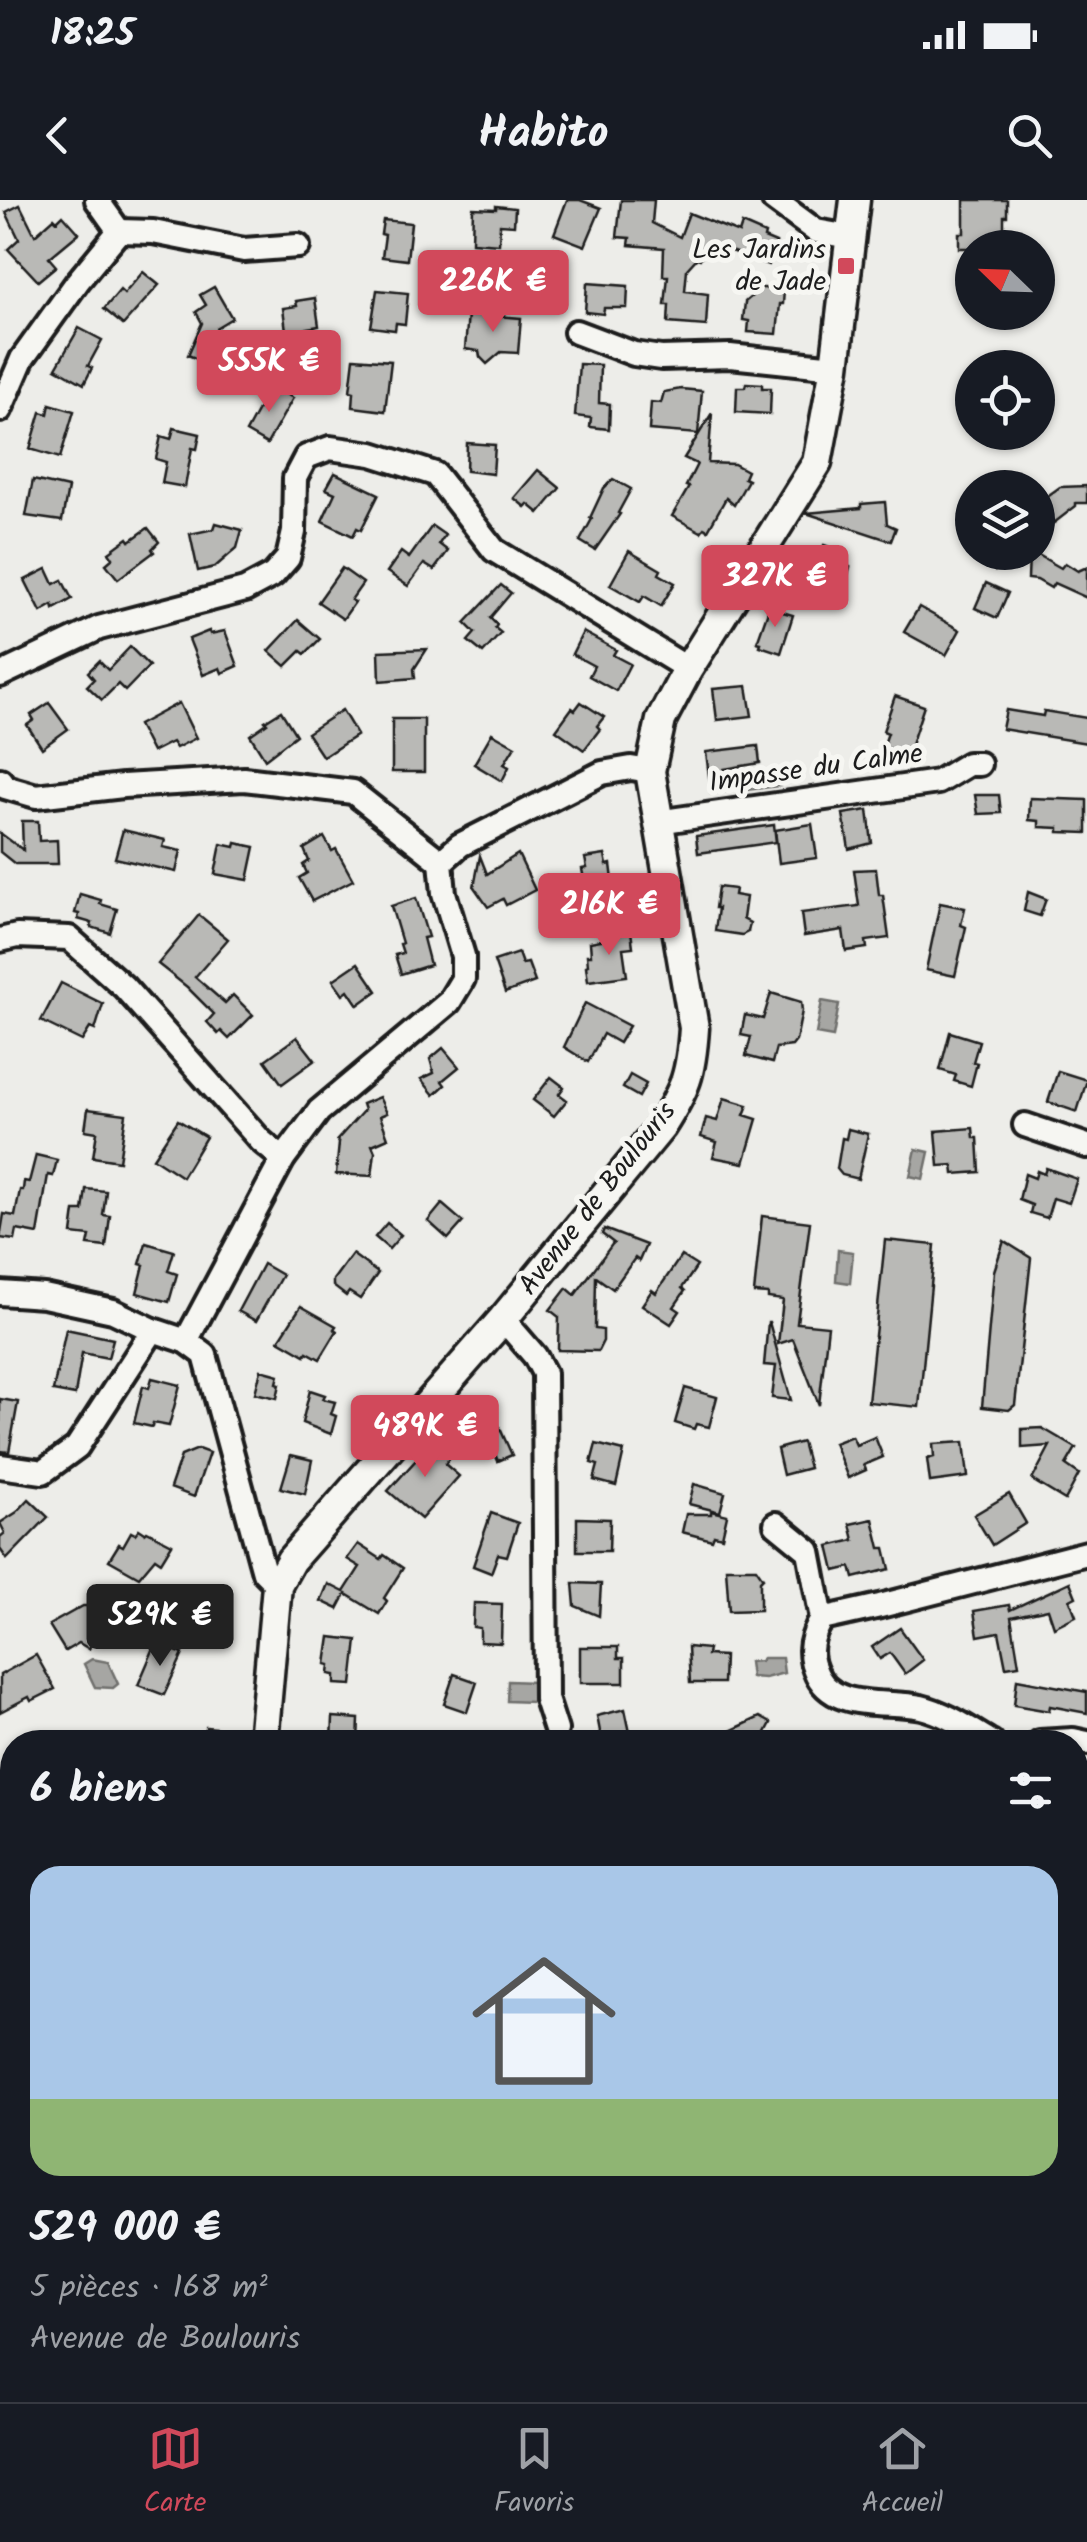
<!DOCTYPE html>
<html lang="fr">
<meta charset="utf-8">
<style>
body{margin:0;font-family:Kalam,sans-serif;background:#20242c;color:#f1f3f6;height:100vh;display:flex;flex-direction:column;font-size:38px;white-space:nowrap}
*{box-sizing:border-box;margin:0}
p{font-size:32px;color:#9ea1a6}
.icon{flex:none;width:55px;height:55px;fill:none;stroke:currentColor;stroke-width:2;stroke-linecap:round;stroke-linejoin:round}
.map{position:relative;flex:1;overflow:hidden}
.drawer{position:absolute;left:0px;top:1530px;width:1088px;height:672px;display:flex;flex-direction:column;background:#171b24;border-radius:40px 40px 0 0;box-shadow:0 2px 8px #0004}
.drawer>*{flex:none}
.needle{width:65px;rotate:293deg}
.controls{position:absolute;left:955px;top:30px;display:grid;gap:20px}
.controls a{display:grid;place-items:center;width:100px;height:100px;border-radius:50%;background:#171b24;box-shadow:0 2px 8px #0004;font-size:50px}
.price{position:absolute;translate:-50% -85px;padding:0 22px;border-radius:10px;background:#d1495b;color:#fff;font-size:32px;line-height:65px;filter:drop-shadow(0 2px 5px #0008)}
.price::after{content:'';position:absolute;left:50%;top:60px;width:30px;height:22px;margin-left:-15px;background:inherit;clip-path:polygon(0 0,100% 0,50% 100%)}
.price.active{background:#222;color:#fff}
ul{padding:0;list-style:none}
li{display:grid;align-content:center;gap:20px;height:530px;padding:0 30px}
li span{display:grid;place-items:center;height:310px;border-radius:30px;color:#555}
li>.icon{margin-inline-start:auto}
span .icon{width:180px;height:180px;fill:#fffc;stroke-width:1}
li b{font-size:42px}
h2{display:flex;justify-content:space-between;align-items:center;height:120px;padding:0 30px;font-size:42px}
.status{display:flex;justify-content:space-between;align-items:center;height:70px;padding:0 50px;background:#171b24;direction:ltr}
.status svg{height:28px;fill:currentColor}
header{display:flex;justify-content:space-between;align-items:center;height:130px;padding:0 30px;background:#171b24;font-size:45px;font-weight:700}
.tabs{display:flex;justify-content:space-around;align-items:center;height:140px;border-top:2px solid #363941;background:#171b24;font-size:28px;color:#9ea1a6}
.tabs a{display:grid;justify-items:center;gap:5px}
.tabs .active{color:#d1495b}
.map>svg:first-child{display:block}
</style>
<div class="status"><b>18:25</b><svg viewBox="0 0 49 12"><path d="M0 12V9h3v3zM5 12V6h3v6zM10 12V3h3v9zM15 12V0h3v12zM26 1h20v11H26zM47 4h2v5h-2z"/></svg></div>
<header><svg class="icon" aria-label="back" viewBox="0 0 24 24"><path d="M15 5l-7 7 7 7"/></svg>Habito<svg class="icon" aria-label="search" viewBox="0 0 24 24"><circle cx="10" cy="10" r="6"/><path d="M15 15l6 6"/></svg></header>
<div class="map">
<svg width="1087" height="2202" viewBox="0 0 1087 2202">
<rect width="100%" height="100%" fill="#edede9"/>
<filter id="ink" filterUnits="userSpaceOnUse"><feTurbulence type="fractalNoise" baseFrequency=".01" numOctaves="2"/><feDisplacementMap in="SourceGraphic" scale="20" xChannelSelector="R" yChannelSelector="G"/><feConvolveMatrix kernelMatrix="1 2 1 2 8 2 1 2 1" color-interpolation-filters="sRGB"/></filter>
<g filter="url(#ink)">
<g fill="#a6a6a3" stroke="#6f6f6d" stroke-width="2.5">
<polygon points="778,572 780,586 745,590 743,576"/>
<polygon points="822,801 839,804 833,837 816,834"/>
<polygon points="916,949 929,952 923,979 910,976"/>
<polygon points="838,1050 853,1052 850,1083 836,1081"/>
<polygon points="763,1458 782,1458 784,1473 765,1478 751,1477 749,1462 760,1461"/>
<polygon points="92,1459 108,1462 118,1484 113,1488 95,1487 84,1464"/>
<polygon points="508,1481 534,1482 533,1502 507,1501"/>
</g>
<g fill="#b9b9b6" stroke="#1c1c1c" stroke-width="2.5">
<polygon points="567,0 580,0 601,8 585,46 554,34"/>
<polygon points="621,0 654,0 652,23 680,37 689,13 739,33 742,24 765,34 764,38 776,43 768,65 709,43 700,59 697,58 687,69 685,91 708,94 706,126 668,123 669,105 665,105 668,76 663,76 664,48 629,45 630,38 617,37"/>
<polygon points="964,0 1007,0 1007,16 1004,16 1004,48 959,48 959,33 964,33"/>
<polygon points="20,5 35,35 54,18 57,21 63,15 79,33 49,58 56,66 38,81 8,49 19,39 6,12"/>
<polygon points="496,6 515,8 514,25 500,24 499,44 472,42 473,8 496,9"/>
<polygon points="383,20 411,23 407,60 382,57 385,35 381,34"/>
<polygon points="143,72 159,85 123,125 104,109 120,90 124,94"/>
<polygon points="587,83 628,86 627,108 604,108 603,114 585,112"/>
<polygon points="214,87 232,118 217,127 202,161 188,155 202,123 196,112 206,105 200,95"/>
<polygon points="752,87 784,90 783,104 780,104 777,134 748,132 749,121 743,120 745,102 752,96"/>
<polygon points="377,90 408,93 405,124 396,123 395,130 371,127"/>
<polygon points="315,98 319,126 307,128 308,135 287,138 283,108 297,106 296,101"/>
<polygon points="491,112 497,116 521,118 518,153 501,152 487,164 480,157 479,151 465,149 468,114 483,115"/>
<polygon points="79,128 102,140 88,166 92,168 84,184 56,168"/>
<polygon points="354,158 391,161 385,211 353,207 354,192 350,191"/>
<polygon points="579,164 600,165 599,203 610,204 609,229 590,227 591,218 575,216"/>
<polygon points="746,183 762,184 762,188 771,188 770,214 736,212 737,187 745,187"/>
<polygon points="271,186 293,198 267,244 246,232"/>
<polygon points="681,189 702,191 698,234 649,230 651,202 661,203 664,192"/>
<polygon points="50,204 74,211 60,258 30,249 41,212 48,214"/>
<polygon points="712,213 708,263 734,264 747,271 744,278 748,280 734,305 726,298 708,330 704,328 701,332 672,316 689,287 686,286 697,264 684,258"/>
<polygon points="174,228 200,234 197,249 192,248 185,287 162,283 166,262 156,259 161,236 171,239"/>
<polygon points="467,243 495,245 493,274 466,271"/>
<polygon points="538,270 560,288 539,313 528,304 525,307 514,298"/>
<polygon points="335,273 379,294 361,330 357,328 353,336 322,321 335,293 326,289"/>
<polygon points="613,279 631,289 618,313 620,314 595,350 580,341 592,319 590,318 604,288"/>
<polygon points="33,280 68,288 62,321 26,316"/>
<polygon points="1087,286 1087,303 1076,303 1076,306 1054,323 1039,302 1060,287"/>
<polygon points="885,302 887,324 896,328 891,341 806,313 861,308 861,304"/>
<polygon points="216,323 242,330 237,348 215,367 198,371 190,334 214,329"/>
<polygon points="432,326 445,335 439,344 448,351 434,370 424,364 408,386 387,372 401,352 409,358"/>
<polygon points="148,328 159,342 152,349 154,352 118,379 106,364 113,358 109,352 128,338 130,341"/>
<polygon points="824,345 838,350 835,362 850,367 845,385 833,381 829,395 800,386 815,349 822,351"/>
<polygon points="629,351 661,370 659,374 675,383 661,406 644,396 640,402 610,385"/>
<polygon points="985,352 1033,352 1061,368 1065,363 1078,371 1087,367 1087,398 1054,383 1051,388 1037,380 1028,379 1029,354 995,371"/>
<polygon points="342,368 363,383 351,400 355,402 343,419 318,402"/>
<polygon points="47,369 54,384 62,380 72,399 54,409 53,405 41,412 25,380"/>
<polygon points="986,383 1008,393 997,418 975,408"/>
<polygon points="501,385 511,393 490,418 497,425 495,428 501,433 483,453 468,441 475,433 465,423"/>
<polygon points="919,407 960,430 946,455 904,432"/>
<polygon points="769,408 793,415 781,453 760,446 761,443 757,442"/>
<polygon points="298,420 320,439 305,454 301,451 286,466 269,451"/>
<polygon points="209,431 210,434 225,431 238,466 222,473 220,468 203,475 189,439"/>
<polygon points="583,432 616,450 613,455 630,464 616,491 589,476 594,466 572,454"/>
<polygon points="130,447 149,466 125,491 118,484 102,500 87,486 94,479 88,472 99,461 108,470"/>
<polygon points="427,449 414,469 415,478 380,481 379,451"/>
<polygon points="747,486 752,516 717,520 713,489"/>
<polygon points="895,496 924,506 908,554 883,547 888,533 883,531"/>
<polygon points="581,502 604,517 597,526 600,529 584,550 556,530 572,508 575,510"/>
<polygon points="49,503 68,529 42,548 27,525 34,520 31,515"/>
<polygon points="179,503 196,538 176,548 172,542 152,552 138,525"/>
<polygon points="342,510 357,535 323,557 307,533"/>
<polygon points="1006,510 1043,516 1044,511 1087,518 1087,543 1002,529"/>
<polygon points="281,511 296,535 265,559 250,535 267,523 265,521"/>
<rect x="392" y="519" width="32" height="53"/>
<polygon points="492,533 515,546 504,564 509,567 502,581 474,564"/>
<polygon points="758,546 760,563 724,569 726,591 711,593 706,552"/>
<polygon points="975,595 999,595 1001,613 978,614"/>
<polygon points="1030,598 1087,600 1087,633 1059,632 1059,628 1039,627 1039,621 1029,620"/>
<polygon points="868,610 872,643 849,649 843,614"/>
<polygon points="22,621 38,621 39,641 57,640 58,664 15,664 0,652 0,633 23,650"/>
<polygon points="812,624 817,658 779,663 775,630"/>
<polygon points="774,625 776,642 698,653 696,636"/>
<polygon points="123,630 165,640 163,647 181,651 176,672 115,658"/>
<polygon points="324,637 332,651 336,649 353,680 312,701 299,678 307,673 303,665 309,661 304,649"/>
<polygon points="236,643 255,647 248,680 215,674 221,644 235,647"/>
<polygon points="518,654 535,690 506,705 503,699 488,707 474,687 480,656 487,674"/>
<polygon points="605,655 607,665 611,664 613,680 585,685 582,669 587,668 585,658"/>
<polygon points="876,669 879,695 883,695 889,738 866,741 867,748 846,751 843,730 804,736 801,713 859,706 854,670"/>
<polygon points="718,687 735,689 734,695 746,697 743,719 750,723 748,732 742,735 715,731 718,708 715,708"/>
<polygon points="1028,692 1046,699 1040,716 1024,711"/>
<polygon points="80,694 101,700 100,704 117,709 110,733 91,727 92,723 78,719 79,714 75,713"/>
<polygon points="416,698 428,737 423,738 430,765 401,774 395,755 403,753 400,744 402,743 391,706"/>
<polygon points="940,703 965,708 961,725 966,727 955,776 926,770"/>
<polygon points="199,715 228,739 195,777 225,803 233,795 253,815 229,839 221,831 218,834 207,822 214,814 187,787 158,764"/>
<polygon points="631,731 633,747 623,748 627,776 588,781 586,766 588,765 587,755 591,755 590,742 617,737 617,734"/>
<polygon points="518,753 522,764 528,763 535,782 505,793 494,761"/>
<polygon points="358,763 377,791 358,805 348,790 343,794 333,780"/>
<polygon points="61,783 103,804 95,830 90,828 82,841 41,821"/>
<polygon points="771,793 801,802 802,811 796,841 792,846 776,848 772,863 746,856 751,837 741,835 745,815 763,819"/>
<polygon points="585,803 629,826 619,843 603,834 588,862 564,847"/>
<polygon points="950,832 979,841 973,862 977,863 971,886 954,881 956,875 940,870"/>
<polygon points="297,837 315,860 282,884 265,860"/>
<polygon points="443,848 459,867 442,881 445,885 434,895 421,879 434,873 430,859"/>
<polygon points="1058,871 1087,880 1077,912 1048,902"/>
<polygon points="630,875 646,884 639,897 623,888"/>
<polygon points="551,877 564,887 559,894 567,900 554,916 533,900"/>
<polygon points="379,897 387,913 380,916 388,938 372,945 375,952 372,976 336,974 339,943 337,940 364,910 362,904"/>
<polygon points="724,898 748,905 744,915 757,919 744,963 713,957 717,942 701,937 706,918 717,921"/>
<polygon points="88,909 126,914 119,961 93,957 97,932 85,930"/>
<polygon points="178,920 206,937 182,977 153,958"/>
<polygon points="973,928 974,938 978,938 980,972 954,974 953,965 939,966 936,931"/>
<polygon points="848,929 868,934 858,979 842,975 837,969 842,938 846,939"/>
<polygon points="36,955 57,960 53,976 48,975 38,1034 17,1030 15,1040 0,1038 4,1014 15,1016 20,990 23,990 24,981 29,982"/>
<polygon points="1046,968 1077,979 1069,1003 1053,998 1047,1018 1030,1013 1032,1005 1019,1000 1025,974 1035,978 1037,971 1044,974"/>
<polygon points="86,989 106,991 103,1015 110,1016 106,1047 88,1045 90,1036 72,1034 75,1011 83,1011"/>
<polygon points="442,1004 463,1022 448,1039 428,1021"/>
<polygon points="762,1016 810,1022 797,1123 828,1126 819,1205 793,1139 778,1144 783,1100 768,1098 768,1094 754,1093"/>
<polygon points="387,1023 401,1035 389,1049 375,1037"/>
<polygon points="604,1029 646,1045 639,1061 635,1058 613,1089 596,1077 595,1129 603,1130 603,1141 598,1151 558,1150 559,1117 550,1110 567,1088 575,1095 613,1043 615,1044 602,1034"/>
<polygon points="885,1040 935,1045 919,1207 868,1202"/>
<polygon points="1004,1041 1031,1058 1015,1205 1009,1210 982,1207 994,1071"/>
<polygon points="146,1043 174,1051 168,1071 177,1074 169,1102 137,1093 144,1065 140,1064"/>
<polygon points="352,1054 378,1073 360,1099 349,1092 346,1096 333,1086 333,1080"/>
<polygon points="681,1056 697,1066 682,1088 685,1091 674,1107 680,1111 671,1124 642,1105 652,1090 656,1093"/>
<polygon points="263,1064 282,1075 256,1121 238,1111"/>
<polygon points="301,1106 336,1126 334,1129 337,1131 320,1159 307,1152 305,1155 279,1140"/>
<polygon points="768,1122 769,1122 791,1200 772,1198 776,1166 764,1165"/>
<polygon points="66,1129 113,1139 108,1158 82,1153 75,1195 53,1191"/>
<polygon points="261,1170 279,1175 277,1183 280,1184 277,1198 255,1193"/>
<polygon points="152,1178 180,1185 169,1226 153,1223 152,1227 134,1223 143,1186 149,1188"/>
<polygon points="685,1188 717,1197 709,1227 696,1224 694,1229 675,1223"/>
<polygon points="310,1190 325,1195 323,1199 335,1202 331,1214 336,1216 331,1234 302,1223"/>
<polygon points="0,1199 18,1202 9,1252 0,1251"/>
<polygon points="494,1215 512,1255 498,1261 491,1245 485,1248 474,1224"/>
<polygon points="1042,1228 1076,1248 1066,1265 1079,1274 1065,1300 1032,1280 1050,1246 1022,1248 1022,1229"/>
<polygon points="852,1236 856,1245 875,1237 883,1257 864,1265 866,1270 848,1278 834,1243"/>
<polygon points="435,1239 453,1254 445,1264 459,1276 421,1319 388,1291"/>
<polygon points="802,1242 809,1268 783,1275 777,1249"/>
<polygon points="964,1242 968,1277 930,1282 927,1259 934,1257 933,1244"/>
<polygon points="596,1244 624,1251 616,1286 594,1280 598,1265 591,1263"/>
<polygon points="198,1249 209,1253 194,1297 170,1288 181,1256"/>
<polygon points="291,1255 312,1260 305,1294 281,1288"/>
<polygon points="694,1284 725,1293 720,1312 689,1304"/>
<polygon points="1009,1294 1026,1323 992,1345 974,1315"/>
<polygon points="29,1299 48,1317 7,1359 0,1349 0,1337 5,1333 0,1323 17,1312"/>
<polygon points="711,1311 727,1315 722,1337 714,1335 712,1340 682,1332 686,1314 711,1314"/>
<polygon points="491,1313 518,1323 507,1356 498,1354 491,1373 473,1366"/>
<polygon points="577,1318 610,1319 609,1351 577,1351"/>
<polygon points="873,1319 880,1348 885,1348 890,1369 854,1378 851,1367 835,1371 829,1346 854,1340 850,1324"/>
<polygon points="139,1329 145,1333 147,1331 172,1344 161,1362 155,1358 139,1377 109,1360 119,1344 123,1346 131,1332 135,1334"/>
<polygon points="358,1344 381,1359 384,1355 403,1368 384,1398 387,1401 379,1414 346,1394 338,1409 321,1401 328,1384 344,1392 360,1367 347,1359"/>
<polygon points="726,1368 756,1368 763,1378 760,1381 760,1410 729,1411"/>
<polygon points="1070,1382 1076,1397 1070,1400 1076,1416 1054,1427 1048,1409 1011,1417 1019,1465 1006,1467 999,1432 978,1436 974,1411 1009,1405 1010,1410"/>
<polygon points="573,1383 601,1384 599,1416 575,1406"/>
<polygon points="474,1403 502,1404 501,1443 480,1442 480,1428 473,1427"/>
<polygon points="83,1406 95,1406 103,1417 90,1425 93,1439 89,1449 79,1443 65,1451 49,1425"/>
<polygon points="900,1428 923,1460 905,1474 890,1453 880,1459 872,1447"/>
<polygon points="330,1437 357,1440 352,1485 335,1484 335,1475 329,1474 330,1465 326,1464"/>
<polygon points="156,1443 183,1454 164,1495 138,1485"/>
<polygon points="580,1447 618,1447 618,1458 624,1458 624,1483 580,1483"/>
<polygon points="688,1447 708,1449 707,1455 724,1456 723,1483 690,1483"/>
<polygon points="36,1455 55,1489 31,1501 29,1497 0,1512 0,1475"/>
<polygon points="454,1474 477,1482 467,1512 444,1504"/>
<polygon points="1017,1479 1087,1492 1087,1513 1050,1506 1049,1511 1014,1505"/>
<polygon points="625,1509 632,1542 602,1542 597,1516"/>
<polygon points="333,1517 359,1519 358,1542 332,1542"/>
<polygon points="760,1517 771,1523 761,1542 707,1542"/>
<polygon points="206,1527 246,1531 246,1542 204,1542"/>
</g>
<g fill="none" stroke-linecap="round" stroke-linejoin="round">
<g stroke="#1c1c1c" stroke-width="30">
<g id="minor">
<polyline points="774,0 816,31 850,37"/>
<polyline points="119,31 153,32 244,50 298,46"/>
<polyline points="576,132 634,154 661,158 730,156 835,167"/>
<polyline points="0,210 22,159 78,81 119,31 97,0"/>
<polyline points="0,475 99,428 245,390 273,375 288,358 294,332 295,278 306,257 330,248 372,254 435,274 494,350 688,469"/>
<polyline points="0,580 5,587 36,596 123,586 244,579 353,592 441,662"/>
<polyline points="657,622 938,582 968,564 979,564"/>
<polyline points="0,740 17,736 69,738 124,787 261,941 283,959"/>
<polyline points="1025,925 1087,946"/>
<polyline points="0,1093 44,1096 113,1111 153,1130 186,1141 205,1155 264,1372 277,1385"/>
<polyline points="503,1119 535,1156 544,1173 546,1499 556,1530"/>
<polyline points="186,1141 283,959 319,911 449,802 463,779 463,756 444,693 441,662 460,645 602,573 631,568 650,571"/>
<polyline points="0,1266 43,1272 77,1247 153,1130"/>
<polyline points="776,1324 809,1351 822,1419"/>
<polyline points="822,1419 880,1406 1087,1353"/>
<path d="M 822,1419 C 812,1436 807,1451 815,1470 C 831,1513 886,1499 921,1507 C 946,1513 969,1529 991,1542"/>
<polyline points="1040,1542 1073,1540 1087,1543"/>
<polyline points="1075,2175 1087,2171"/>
<polyline points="295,2190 313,2202"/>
<polyline points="742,2190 743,2202"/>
<polyline points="956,2202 1011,2190"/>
</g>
</g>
<g stroke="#1c1c1c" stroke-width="35">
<g id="tertiary">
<path d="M 263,1542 L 277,1385 L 291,1360 L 503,1119 L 661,927 C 686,888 691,874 694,828 L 650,571 L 661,520 L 688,469 L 817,263 L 835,167 L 855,0"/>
<polyline points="1075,1811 1087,1811"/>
<polyline points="0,1812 12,1812"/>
<polyline points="1075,1842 1087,1842"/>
<polyline points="25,2202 30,2190"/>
</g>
</g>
<use href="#minor" stroke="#f6f6f2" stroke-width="22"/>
<use href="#tertiary" stroke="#f6f6f2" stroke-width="28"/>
</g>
</g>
<rect fill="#d1495b" stroke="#f6f6f2" stroke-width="4" x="836" y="56" width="20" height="20" rx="5"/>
<g text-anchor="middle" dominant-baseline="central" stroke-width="10" stroke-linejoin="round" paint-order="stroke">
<g font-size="28" fill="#1c1c1c" stroke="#f6f6f2" text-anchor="end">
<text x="826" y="50">Les Jardins<tspan x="826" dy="32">de Jade</tspan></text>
</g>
<g font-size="28" fill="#1c1c1c" stroke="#f6f6f2">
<text transform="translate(816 569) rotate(-8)">Impasse du Calme</text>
<text transform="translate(598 999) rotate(-52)">Avenue de Boulouris</text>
</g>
</g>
</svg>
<div class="controls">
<a><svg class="needle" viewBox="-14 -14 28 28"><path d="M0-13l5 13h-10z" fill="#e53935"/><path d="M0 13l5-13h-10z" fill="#9ea1a6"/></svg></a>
<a><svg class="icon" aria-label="locate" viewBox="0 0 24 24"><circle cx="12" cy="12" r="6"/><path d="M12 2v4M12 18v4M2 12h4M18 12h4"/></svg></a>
<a><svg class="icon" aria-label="layers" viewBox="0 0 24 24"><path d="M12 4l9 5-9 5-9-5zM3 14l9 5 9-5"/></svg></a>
</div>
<b class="price" style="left:493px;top:135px">226K €</b>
<b class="price" style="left:269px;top:215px">555K €</b>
<b class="price" style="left:775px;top:430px">327K €</b>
<b class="price" style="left:609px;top:758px">216K €</b>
<b class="price" style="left:425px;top:1280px">489K €</b>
<b class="price active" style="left:160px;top:1469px">529K €</b>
<section class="drawer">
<h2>6 biens<svg class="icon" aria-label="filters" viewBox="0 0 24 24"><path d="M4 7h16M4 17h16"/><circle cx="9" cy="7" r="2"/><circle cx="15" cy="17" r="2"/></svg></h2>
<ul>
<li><span style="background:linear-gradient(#a9c7e8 75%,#8fb573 0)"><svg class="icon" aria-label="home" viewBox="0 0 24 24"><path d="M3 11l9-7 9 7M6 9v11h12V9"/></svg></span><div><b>529 000 €</b><p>5 pièces · 168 m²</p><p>Avenue de Boulouris</p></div></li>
</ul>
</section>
</div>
<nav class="tabs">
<a class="active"><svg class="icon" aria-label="map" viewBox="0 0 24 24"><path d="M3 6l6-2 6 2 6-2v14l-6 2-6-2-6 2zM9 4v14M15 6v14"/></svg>Carte</a>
<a><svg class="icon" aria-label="saved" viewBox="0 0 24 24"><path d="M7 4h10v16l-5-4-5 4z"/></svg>Favoris</a>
<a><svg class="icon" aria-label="home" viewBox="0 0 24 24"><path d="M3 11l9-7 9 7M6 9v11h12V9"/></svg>Accueil</a>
</nav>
